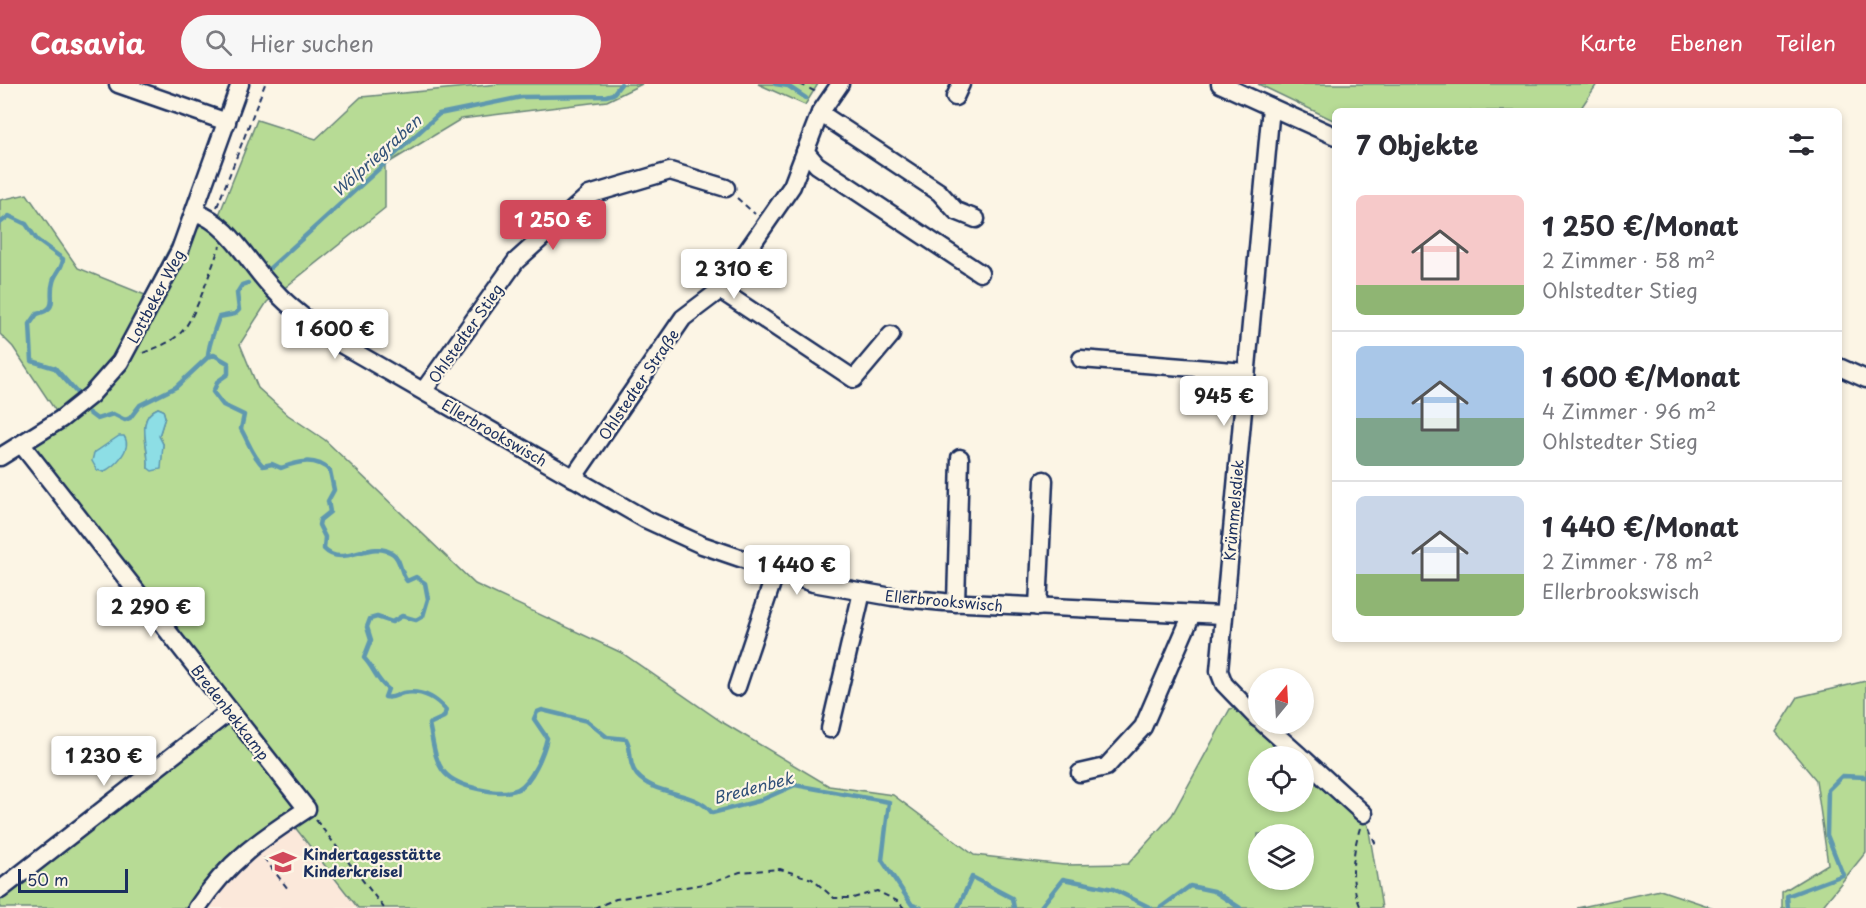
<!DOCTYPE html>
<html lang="de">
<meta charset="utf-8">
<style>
body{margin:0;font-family:"Playpen Sans",sans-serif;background:#f7f7f7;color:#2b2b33;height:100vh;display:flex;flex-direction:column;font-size:22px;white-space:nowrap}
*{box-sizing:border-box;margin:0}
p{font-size:20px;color:#7c7c81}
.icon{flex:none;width:33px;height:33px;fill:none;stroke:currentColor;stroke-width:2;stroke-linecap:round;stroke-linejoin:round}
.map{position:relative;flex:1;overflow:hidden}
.side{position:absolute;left:1332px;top:24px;width:510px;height:534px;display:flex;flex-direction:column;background:#fff;border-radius:9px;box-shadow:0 3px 9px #0003}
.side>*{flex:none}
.needle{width:39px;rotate:18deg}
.controls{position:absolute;left:1248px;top:584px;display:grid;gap:12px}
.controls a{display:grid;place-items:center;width:66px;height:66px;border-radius:50%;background:#fff;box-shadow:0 3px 9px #0003;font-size:30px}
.scale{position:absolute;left:18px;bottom:15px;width:110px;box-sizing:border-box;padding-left:6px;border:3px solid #1b2f5e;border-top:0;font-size:16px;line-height:21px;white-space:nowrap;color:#1b2f5e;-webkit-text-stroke:4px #fcf5e5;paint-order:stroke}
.price{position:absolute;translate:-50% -51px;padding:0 14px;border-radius:6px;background:#fff;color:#222;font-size:20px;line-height:39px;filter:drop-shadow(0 2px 3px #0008)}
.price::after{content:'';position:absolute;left:50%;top:36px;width:18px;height:14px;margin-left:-9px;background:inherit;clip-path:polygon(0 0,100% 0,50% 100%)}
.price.on{background:#d1495b;color:#fff}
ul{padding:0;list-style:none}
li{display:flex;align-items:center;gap:18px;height:150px;padding:0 24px}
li+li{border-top:2px solid #e1e1e2}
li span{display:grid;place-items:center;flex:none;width:168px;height:120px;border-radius:9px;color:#555}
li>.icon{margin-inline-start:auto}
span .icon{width:72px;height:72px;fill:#fffc;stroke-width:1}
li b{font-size:26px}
h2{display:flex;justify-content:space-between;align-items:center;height:72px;padding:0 24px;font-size:26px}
header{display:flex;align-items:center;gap:36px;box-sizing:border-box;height:84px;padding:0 30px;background:#d1495b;color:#fff}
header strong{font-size:28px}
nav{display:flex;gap:33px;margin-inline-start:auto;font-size:21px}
.search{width:420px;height:54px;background:#f7f7f7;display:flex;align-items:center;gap:15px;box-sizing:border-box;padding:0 21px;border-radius:33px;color:#7c7c81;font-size:22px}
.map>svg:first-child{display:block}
</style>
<header>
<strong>Casavia</strong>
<div class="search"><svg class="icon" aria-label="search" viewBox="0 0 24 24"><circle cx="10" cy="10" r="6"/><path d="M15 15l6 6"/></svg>Hier suchen</div>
<nav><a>Karte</a><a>Ebenen</a><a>Teilen</a></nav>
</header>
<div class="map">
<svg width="1866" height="824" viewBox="0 0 1866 824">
<rect width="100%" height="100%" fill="#fcf5e5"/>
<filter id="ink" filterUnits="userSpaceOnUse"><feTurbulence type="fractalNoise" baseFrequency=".0167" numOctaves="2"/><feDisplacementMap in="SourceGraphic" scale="12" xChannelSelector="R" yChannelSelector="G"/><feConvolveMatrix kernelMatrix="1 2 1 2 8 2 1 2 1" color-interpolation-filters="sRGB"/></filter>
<g filter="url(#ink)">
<polygon fill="#fbe8da" points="294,742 358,824 204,824 220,799 266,758"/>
<g fill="#b7db95" stroke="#69857a" stroke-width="1.5" fill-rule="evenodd">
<path d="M 499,0 L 642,0 L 607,17 L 461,35 L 385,81 L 385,124 L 267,218 L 240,260 L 258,304 L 288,331 L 325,356 L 475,500 L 622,569 L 722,638 L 829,702 L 893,711 L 974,771 L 1064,781 L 1128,780 L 1172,731 L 1230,625 L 1240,623 L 1293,672 L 1258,672 L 1258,717 L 1304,717 L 1304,681 L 1368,741 L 1382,824 L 358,824 L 294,742 C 257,763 227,789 204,824 L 0,824 L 0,809 L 230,627 L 22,361 L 61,335 L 13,263 L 0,250 L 0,116 L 27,110 L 78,184 L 145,211 L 185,134 L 213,146 L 257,36 L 316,55 L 361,13 ZM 158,324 L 163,326 L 165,333 L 159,352 L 163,360 L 161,380 L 148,384 C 150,364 134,334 158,324 ZM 1258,750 L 1304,750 L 1304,795 L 1258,795 Z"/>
<polygon points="758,0 818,0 805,21"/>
<polygon points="1258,0 1597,0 1579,27 1335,27 1335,37"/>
<polygon points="1866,597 1866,768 1821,824 1782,824 1782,808 1828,780 1816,696 1776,648 1798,613"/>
<polygon points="1660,806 1714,824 1577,824"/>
</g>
<g fill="#8ddee5" stroke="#5f98af" stroke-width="1.5">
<path d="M 158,324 L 163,326 L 165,333 L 159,352 L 163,360 L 161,385 L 152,387 L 148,384 C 150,363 134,334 158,324 Z"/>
<path d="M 119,352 L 124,352 C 133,365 115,382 103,388 L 97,386 L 92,377 L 94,369 Z"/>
</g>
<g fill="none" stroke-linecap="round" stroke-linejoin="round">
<g stroke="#5f98af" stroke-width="4.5">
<polyline points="775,0 788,2 806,14"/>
<path d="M 0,139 L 9,132 L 26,140 L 37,156 L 63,175 C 63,184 55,189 53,198 C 48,215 60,224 37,230 L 30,240 L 32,277 L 55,284 L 77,309"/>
<polyline points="269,185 439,30 522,13 606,12 613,10 621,0"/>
<path d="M 208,273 C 208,260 215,246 219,233 L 235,230 L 239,226 L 237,209 L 242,201 L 248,199"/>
<path d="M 89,329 L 97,335 L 113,330 L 125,336 L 130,334 L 140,321 L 176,303 L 208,273 L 214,271 L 228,279 L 228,290 L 218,297 L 213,308 L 223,321 L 244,331 L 241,345 C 249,359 252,371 263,382 L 272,380 L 281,384 C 299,377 316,373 330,387 L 334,406 L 328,417 L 330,428 L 320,436 L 319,441 L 325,453 L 324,465 C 343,485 370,455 392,469 C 401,474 400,489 407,497 L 416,493 L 425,499 L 428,515 L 423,532 L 416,536 L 402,532 L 392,538 L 377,533 L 370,535 L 367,543 L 371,556 L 364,574 C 374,584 376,596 388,605 L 385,613 C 393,615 396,611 403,609 C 420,606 435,613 446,626 L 444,633 L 429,640 C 433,656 434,676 444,688 C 456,703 500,713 518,705 C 532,698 544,668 547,654 L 534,635 L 537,628 L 542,626 L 587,637 L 607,653 L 626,655 C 633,666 627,679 637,691 C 656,713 695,706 712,729 L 759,717 L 795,701 L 889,718 L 882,776 L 912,821 L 921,824"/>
<polyline points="958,824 972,793 1012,814 1014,824"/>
<polyline points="1040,824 1063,795 1113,805 1151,824"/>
<polyline points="1160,824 1190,802 1214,807 1240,824"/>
<polyline points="1788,824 1787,812 1843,791 1827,751 1828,706 1842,692 1866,693"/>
</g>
<g stroke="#1b2f5e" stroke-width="21">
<g id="minor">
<polyline points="118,0 227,38"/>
<polyline points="1220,0 1335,52"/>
<polyline points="955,13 961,0"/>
<polyline points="820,29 939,108 956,127 976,135"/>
<polyline points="805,67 817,81 980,189"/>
<path d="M 195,128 C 231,140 248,180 274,206 C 293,227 317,243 339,259 L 645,435 L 702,461 L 813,499 L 892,513 L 944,518 L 1223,531"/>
<polyline points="720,206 854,295 891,251"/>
<polyline points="1081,275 1246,288"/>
<polyline points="1839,283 1866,295"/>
<polyline points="424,306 516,177 589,111 670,87 726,104"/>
<path d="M 22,361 L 307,725 C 261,755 228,777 197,824"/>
<polyline points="0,373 61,335 91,311 120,278 180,166 240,0"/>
<polyline points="573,394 683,234 720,206 792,102 820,29 840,0"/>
<polyline points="956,519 960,374"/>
<polyline points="1038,523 1044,396"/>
<polyline points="737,603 776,487"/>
<polyline points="1258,635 1224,600 1219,587 1271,23"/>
<polyline points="1263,639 1300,672"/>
<polyline points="830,645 862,508"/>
<polyline points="1304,675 1364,730"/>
<polyline points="1080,689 1106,683 1143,643 1192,530"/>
<polyline points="0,806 230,627"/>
</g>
</g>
<g stroke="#1b2f5e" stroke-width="2" stroke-dasharray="6 4.5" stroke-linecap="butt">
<polyline points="800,0 816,8"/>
<polyline points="737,114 755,130"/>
<polyline points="217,123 265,0"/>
<path d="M 143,269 C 158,263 174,258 184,245 C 198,227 211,184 220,162"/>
<polyline points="316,736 384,824"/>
<path d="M 1360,744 C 1352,770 1349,798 1361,824"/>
<polyline points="1369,744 1376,761"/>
<polyline points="264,774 288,805"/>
<polyline points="594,824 616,815 709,799 740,788 780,785 812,795 834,814 853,814 877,807 897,817 904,824"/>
</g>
<use href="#minor" stroke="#fcf5e5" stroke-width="16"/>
</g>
</g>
<defs>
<g id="school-bare" transform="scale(2.07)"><path d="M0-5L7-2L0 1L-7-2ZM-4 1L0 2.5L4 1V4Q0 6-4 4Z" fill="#d1495b" stroke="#fcf5e5" stroke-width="2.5" paint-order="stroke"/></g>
</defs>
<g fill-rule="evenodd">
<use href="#school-bare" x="283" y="778"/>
</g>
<g text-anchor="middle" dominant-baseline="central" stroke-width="4.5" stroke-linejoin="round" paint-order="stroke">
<g font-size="15" fill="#1b2f5e" stroke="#fcf5e5">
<text transform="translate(155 212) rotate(-62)">Lottbeker Weg</text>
<text transform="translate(465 249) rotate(-55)">Ohlstedter Stieg</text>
<text transform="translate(638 300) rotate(-56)">Ohlstedter Straße</text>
<text transform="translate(495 348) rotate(30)">Ellerbrookswisch</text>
<text transform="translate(1233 426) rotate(-85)">Krümmelsdiek</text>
<text transform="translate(944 516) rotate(5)">Ellerbrookswisch</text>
<text transform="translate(231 628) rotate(52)">Bredenbekkamp</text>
</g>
<g font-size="15" font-weight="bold" fill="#1b2f5e" stroke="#fcf5e5" text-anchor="start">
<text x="303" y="769">Kindertagesstätte<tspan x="303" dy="17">Kinderkreisel</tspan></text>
</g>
<g font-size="16" font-style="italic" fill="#325279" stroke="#fcf5e5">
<text transform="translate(376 71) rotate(-42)">Wölpriegraben</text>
<text transform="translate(753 703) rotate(-15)">Bredenbek</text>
</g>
</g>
</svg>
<div class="controls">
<a><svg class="needle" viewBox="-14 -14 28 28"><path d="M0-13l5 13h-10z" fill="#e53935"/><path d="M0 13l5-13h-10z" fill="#7c7c81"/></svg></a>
<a><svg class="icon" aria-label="locate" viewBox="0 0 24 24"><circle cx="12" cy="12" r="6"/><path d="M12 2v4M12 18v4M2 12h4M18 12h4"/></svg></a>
<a><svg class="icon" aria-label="layers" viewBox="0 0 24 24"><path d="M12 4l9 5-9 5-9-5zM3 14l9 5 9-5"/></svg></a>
</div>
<div class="scale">50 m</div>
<b class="price on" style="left:553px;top:167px">1 250 €</b>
<b class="price" style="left:734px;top:216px">2 310 €</b>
<b class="price" style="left:335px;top:276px">1 600 €</b>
<b class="price" style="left:1224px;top:343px">945 €</b>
<b class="price" style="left:797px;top:512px">1 440 €</b>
<b class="price" style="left:151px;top:554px">2 290 €</b>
<b class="price" style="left:104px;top:703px">1 230 €</b>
<section class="side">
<h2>7 Objekte<svg class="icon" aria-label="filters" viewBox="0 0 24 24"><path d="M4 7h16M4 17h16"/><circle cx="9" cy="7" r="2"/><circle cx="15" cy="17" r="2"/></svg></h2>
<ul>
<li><span style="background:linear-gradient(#f6c9c9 75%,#8fb573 0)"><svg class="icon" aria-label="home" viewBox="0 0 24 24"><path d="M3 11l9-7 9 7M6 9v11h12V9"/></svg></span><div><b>1 250 €/Monat</b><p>2 Zimmer · 58 m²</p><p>Ohlstedter Stieg</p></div></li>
<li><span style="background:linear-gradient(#a9c7e8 60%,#7fa58c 0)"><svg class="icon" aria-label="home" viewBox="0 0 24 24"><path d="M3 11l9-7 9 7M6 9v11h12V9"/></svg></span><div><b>1 600 €/Monat</b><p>4 Zimmer · 96 m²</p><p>Ohlstedter Stieg</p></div></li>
<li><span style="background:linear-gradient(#c9d6e8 65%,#8fb573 0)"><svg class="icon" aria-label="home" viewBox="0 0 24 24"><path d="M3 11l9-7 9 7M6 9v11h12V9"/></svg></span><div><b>1 440 €/Monat</b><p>2 Zimmer · 78 m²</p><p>Ellerbrookswisch</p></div></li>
</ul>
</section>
</div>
